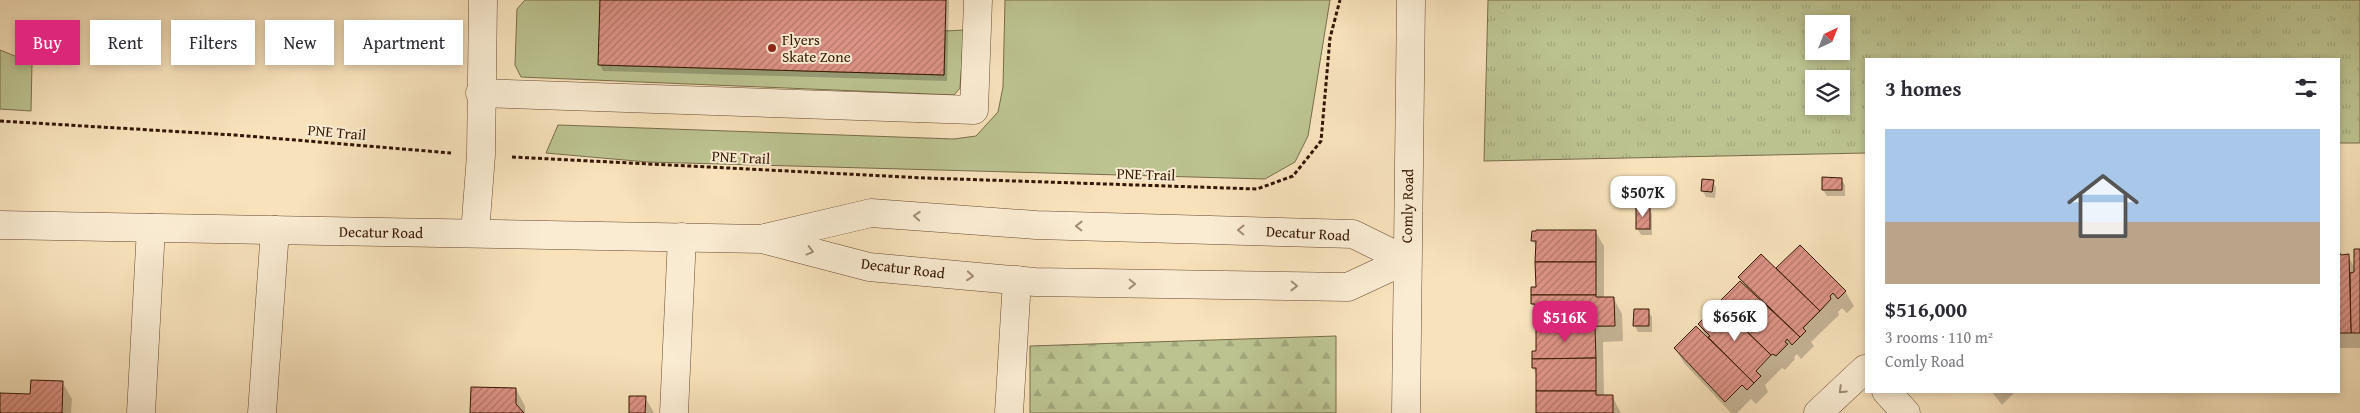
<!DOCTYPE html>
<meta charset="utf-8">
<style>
body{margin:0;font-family:"Gentium Book Plus",serif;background:#f2f2f3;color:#2b2b33;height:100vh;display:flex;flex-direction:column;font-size:19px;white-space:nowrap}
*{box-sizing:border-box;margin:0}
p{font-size:16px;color:#7c7c81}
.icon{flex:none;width:28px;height:28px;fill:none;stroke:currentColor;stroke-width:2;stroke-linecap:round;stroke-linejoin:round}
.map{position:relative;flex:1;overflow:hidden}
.sheet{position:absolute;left:1865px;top:58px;width:475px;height:335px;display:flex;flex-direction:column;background:#fff;border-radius:0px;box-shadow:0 2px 8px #0003}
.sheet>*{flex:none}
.hud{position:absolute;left:15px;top:20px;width:475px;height:45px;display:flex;gap:10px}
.needle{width:32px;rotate:43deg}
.controls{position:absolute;left:1805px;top:15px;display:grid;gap:10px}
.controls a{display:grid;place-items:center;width:45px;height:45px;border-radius:0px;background:#fff;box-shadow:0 2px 8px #0003;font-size:25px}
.price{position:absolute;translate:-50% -42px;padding:0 11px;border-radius:10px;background:#fff;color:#222;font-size:16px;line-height:32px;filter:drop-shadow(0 1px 2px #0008)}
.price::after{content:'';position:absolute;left:50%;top:30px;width:15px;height:11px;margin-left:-8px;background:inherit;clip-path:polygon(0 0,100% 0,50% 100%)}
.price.active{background:#db2777;color:#fff}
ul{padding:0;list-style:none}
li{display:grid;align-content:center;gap:10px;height:265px;padding:0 20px}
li+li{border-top:1px solid #e1e1e2}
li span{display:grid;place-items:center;height:155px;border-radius:0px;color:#555}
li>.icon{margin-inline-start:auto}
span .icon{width:90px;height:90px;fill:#fffc;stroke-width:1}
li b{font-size:21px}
h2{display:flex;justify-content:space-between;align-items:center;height:60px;padding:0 20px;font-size:21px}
.chip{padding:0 18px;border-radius:0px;background:#fff;box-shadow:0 2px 8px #0003;font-size:18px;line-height:45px}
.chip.active{background:#db2777;color:#fff}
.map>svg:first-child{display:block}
</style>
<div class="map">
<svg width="2360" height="413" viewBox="0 0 2360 413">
<defs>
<pattern id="forest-firs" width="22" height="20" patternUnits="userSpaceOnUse" patternTransform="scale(1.25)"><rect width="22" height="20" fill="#bcc391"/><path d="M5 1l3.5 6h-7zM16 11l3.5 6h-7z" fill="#a2a77b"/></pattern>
<pattern id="park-tufts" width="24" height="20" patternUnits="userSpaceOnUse" patternTransform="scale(1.25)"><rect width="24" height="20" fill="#bcc391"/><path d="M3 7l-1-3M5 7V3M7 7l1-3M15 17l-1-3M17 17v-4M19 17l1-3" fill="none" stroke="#a2a77b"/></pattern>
<pattern id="building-hatch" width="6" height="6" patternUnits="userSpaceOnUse" patternTransform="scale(1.25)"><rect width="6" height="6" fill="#de9487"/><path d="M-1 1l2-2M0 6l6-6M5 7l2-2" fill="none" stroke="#b5786c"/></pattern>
</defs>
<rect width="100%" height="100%" fill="#f7e2bc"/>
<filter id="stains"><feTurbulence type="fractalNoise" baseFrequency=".004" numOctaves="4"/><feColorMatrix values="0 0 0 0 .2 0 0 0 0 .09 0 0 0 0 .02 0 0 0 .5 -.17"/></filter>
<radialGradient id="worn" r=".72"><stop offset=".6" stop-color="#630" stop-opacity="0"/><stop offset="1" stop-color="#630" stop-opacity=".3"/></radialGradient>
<g fill="#bcc391" stroke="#786d49">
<polygon points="525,0 600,0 599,65 944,75 945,31 964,30 960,88 954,95 521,77 515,65 517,9"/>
<polygon points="1005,0 1330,0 1308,136 1295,162 1265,179 647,162 546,153 558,125 954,139 976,136 998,112 1003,87"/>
<polygon points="0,50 32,63 31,111 0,109"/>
</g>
<polygon fill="url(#forest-firs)" stroke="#786d49" points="1336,336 1336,413 1030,413 1030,346"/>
<path fill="url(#park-tufts)" stroke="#786d49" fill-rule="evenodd" d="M 1488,0 L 2360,0 L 2360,143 L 2339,143 L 2339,59 L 1866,59 L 1866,153 L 1484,161 ZM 1814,24 L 1841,24 L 1841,51 L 1814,51 ZM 1814,79 L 1841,79 L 1841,106 L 1814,106 Z"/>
<g fill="#0003">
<polygon points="601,0 949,0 947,81 603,71 600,65"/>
<polygon points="1841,179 1845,185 1845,196 1827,196 1823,190"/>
<polygon points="1713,182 1716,188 1715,198 1706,197 1702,190"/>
<polygon points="1649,208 1652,214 1652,235 1641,235 1637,228"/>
<polygon points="1595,231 1604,246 1604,298 1614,299 1622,314 1623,341 1603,342 1604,396 1612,396 1621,413 1537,413 1537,375 1533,368 1537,353 1537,312 1532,304 1532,295 1537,288 1537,248 1533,241"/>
<polygon points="1800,247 1845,291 1854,306 1847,313 1842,308 1838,312 1839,315 1811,342 1814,346 1801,359 1797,354 1794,357 1795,359 1785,370 1782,368 1765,385 1768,392 1756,404 1751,399 1737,413 1731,413 1684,363 1675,348 1706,336 1699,324 1730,316 1721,301 1745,286 1740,277 1776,270"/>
<polygon points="2360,250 2360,348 2339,348 2339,255 2348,256 2355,268"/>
<polygon points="1648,311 1652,317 1652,332 1638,332 1635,326"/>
<polygon points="62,382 72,399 71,413 0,413 0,395 32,396"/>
<polygon points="516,389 525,406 525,413 471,413"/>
<polygon points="1991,391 2016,391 2002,405"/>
<polygon points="645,397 654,413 630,413"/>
</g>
<g fill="url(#building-hatch)" stroke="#341701">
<polygon points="600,0 946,0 944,75 598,65"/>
<polygon points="1822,177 1842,178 1842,190 1822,190"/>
<polygon points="1702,179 1714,180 1712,192 1701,191"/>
<rect x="1636" y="207" width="14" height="22"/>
<polygon points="1536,230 1596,230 1596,262 1535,262 1536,241 1531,241 1532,231 1536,231"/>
<polygon points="1800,245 1846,291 1838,299 1833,293 1830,296 1831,299 1820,311 1776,268"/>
<polygon points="2354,249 2360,249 2360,333 2351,333 2350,273 2354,272"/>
<polygon points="2339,252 2341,255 2349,254 2351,333 2339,333"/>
<polygon points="1761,254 1820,311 1803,328 1806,331 1800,337 1738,277"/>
<polygon points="1535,262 1596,262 1596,295 1531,295 1531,287 1536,287"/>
<polygon points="1740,281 1800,337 1792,345 1787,339 1785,342 1788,344 1776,356 1773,354 1771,355 1730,315 1732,313 1720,301"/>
<polygon points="1531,295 1596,295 1596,297 1614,297 1615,326 1536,327 1535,304 1531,304"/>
<polygon points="1718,304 1771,355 1756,371 1761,376 1754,383 1708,337 1710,336 1698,324"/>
<polygon points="1634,309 1649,309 1649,326 1633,326"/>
<polygon points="1696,326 1754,383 1747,390 1742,385 1725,402 1674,348"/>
<polygon points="1536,327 1595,327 1596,358 1532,359 1532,351 1536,351"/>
<polygon points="1596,358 1596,391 1536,391 1536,368 1532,368 1532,359"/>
<polygon points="31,380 63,381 62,413 0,413 0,393 30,394"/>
<polygon points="471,387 516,388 516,404 524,413 470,413"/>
<polygon points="1536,391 1596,391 1596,395 1613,395 1613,413 1536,413"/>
<polygon points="629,396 646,396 645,413 629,413"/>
</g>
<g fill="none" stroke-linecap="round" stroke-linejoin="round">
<g stroke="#654a30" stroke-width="29">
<g id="minor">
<polyline points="480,93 974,110 978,0"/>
<polyline points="0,225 762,239 869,267 1035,282 1348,287 1406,260"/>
<polyline points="475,233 481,155 483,0"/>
<polyline points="765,238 871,213 1036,225 1353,234 1406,260"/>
<polyline points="1886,391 1906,413"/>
<polyline points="141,413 151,228"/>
<polyline points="262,413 275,230"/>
<polyline points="674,413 682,237"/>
<polyline points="1009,413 1017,280"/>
<polyline points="1406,413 1411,0"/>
<polyline points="1818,413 1865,369 1866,370"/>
</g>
</g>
<g stroke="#341701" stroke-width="3" stroke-dasharray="4 2.5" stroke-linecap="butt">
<polyline points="0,121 235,135 451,153"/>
<polyline points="512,157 925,178 1257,189 1293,176 1321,141 1330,38 1340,0"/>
</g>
<use href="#minor" stroke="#faecd3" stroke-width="28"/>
</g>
<defs><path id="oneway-chevron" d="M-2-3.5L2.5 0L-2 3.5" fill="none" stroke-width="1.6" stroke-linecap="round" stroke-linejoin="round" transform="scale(1.25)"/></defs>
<g stroke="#a18c74">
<use href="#oneway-chevron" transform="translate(917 216) rotate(-176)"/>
<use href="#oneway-chevron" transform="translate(1079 226) rotate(-179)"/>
<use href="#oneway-chevron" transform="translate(1241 230) rotate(-179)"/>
<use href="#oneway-chevron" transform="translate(810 251) rotate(15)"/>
<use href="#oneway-chevron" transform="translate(970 276) rotate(5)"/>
<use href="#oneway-chevron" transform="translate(1132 284) rotate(1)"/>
<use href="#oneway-chevron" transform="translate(1294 286) rotate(1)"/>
<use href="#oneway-chevron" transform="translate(1842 390) rotate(136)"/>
</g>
<circle fill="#8f2418" stroke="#faecd3" stroke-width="2" cx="772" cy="48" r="5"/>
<g text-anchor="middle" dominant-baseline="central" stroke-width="4" stroke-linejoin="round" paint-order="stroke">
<g font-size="15" fill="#341701" stroke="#faecd3" text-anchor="start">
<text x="782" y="39">Flyers<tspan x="782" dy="17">Skate Zone</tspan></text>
</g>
<g font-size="15" fill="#341701" stroke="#faecd3">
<text transform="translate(337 132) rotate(5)">PNE Trail</text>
<text transform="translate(741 157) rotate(3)">PNE Trail</text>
<text transform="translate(1146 174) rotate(2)">PNE Trail</text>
<text transform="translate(1407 206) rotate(-89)">Comly Road</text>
<text transform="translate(381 232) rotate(1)">Decatur Road</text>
<text transform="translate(1308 233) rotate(3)">Decatur Road</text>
<text transform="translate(903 268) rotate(7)">Decatur Road</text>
</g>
</g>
<rect width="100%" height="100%" filter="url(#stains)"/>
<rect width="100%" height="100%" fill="url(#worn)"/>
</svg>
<div class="controls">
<a><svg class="needle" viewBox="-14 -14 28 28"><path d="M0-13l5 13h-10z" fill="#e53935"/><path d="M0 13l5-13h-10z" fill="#7c7c81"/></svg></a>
<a><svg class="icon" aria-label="layers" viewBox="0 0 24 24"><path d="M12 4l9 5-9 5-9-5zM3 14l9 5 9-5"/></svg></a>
</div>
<b class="price" style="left:1643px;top:218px">$507K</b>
<b class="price" style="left:1735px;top:342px">$656K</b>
<b class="price active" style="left:1565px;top:343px">$516K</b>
<div class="hud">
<a class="chip active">Buy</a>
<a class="chip">Rent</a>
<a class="chip">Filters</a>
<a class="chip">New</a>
<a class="chip">Apartment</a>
</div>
<section class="sheet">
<h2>3 homes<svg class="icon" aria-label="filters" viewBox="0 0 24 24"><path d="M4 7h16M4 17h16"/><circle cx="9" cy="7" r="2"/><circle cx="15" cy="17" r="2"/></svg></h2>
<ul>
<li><span style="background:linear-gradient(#a9c7e8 60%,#b9a48a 0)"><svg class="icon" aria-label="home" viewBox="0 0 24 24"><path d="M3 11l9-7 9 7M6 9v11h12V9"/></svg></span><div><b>$516,000</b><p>3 rooms · 110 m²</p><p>Comly Road</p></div></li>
</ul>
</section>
</div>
